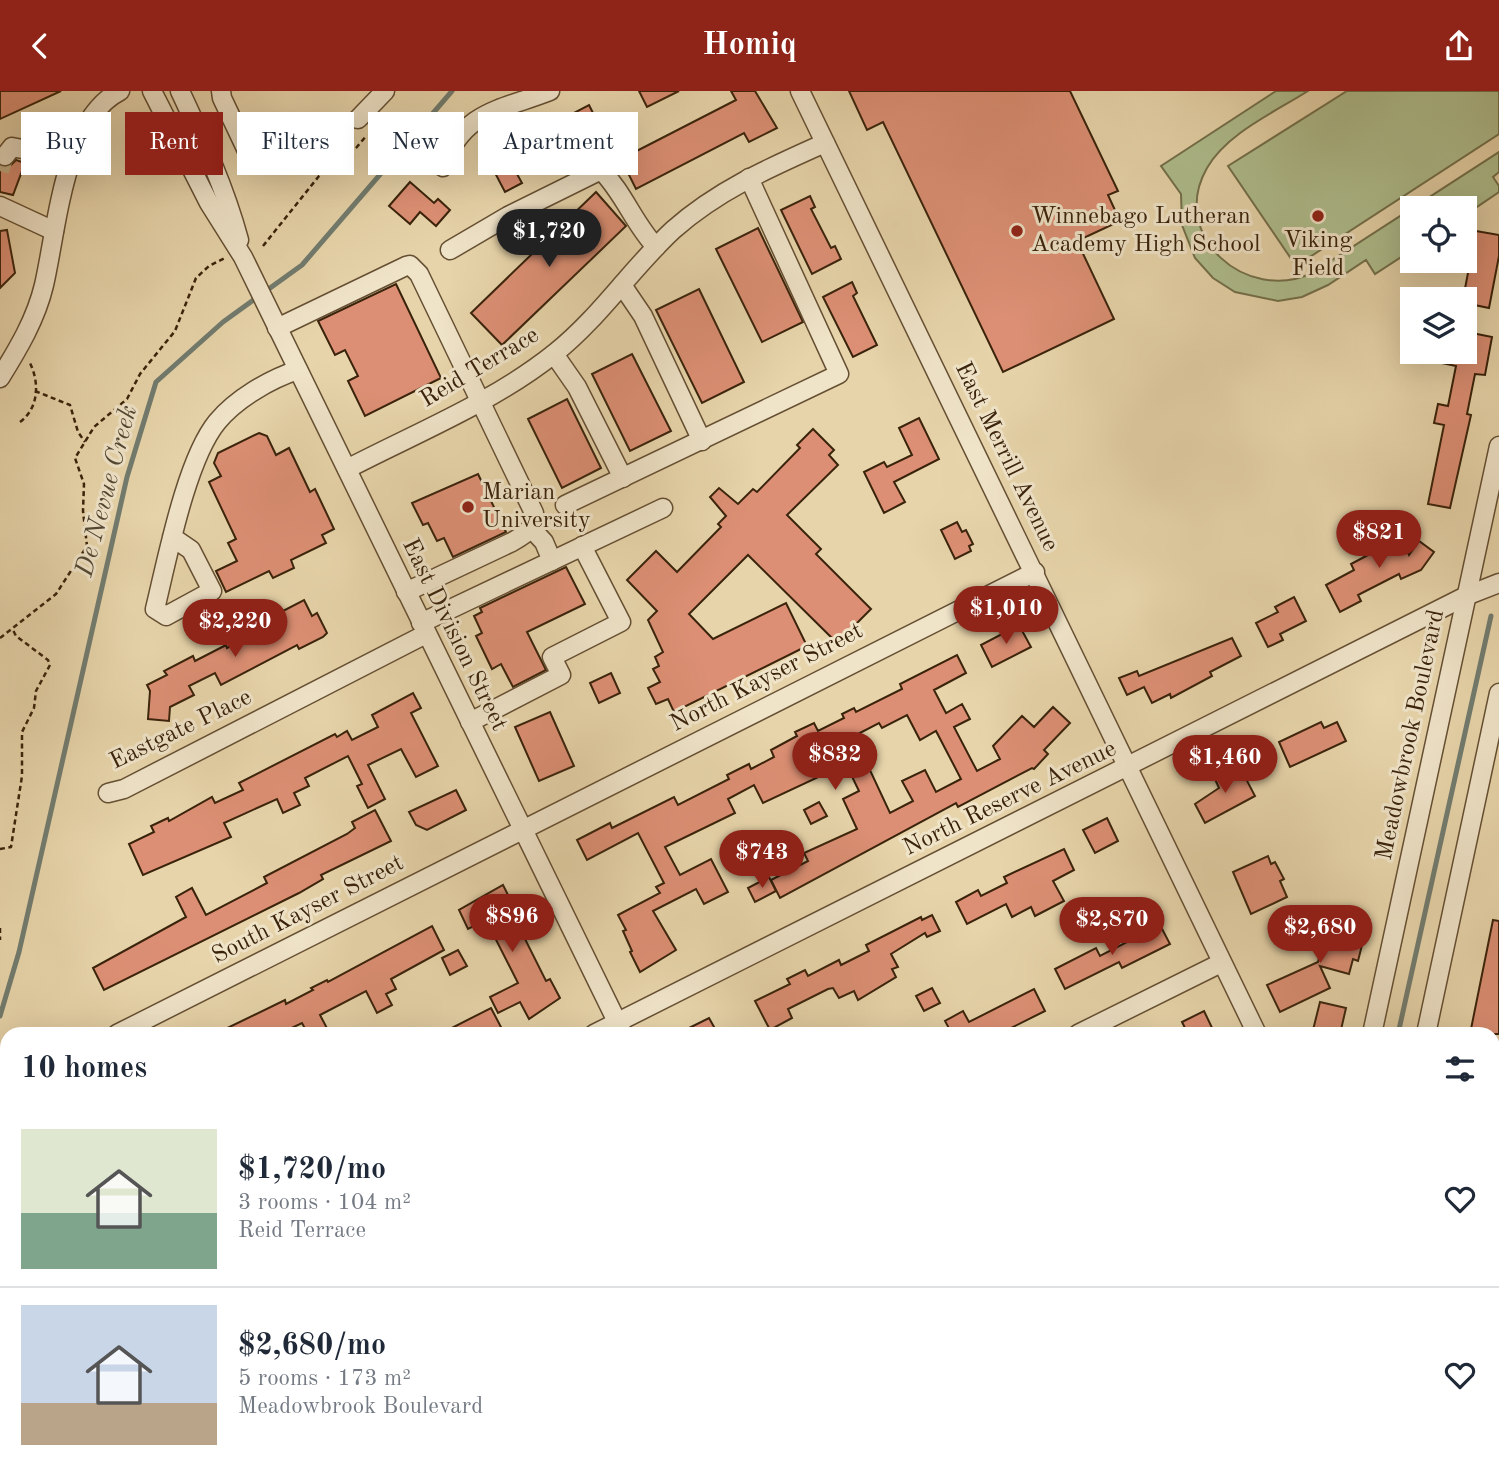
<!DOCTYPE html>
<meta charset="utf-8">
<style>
body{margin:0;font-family:"Old Standard TT",serif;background:#f2f2f3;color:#1f2937;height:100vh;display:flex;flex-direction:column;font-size:26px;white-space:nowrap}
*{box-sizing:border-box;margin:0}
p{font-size:23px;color:#747a83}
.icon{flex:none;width:38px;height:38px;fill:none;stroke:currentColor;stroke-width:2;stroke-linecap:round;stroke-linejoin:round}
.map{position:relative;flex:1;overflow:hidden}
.panel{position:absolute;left:0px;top:936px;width:1500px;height:450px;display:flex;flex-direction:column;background:#fff;border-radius:21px 21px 0 0;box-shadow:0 7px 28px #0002}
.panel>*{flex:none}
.top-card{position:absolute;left:21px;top:21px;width:700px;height:63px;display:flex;gap:14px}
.tools{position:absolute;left:1400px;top:105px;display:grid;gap:14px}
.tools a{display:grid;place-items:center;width:77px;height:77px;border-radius:0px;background:#fff;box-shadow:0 7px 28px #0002;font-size:35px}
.price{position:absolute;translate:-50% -60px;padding:0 16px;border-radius:24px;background:#8f2418;color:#fff;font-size:23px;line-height:46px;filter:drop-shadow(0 2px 4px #0008)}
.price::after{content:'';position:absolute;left:50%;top:42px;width:21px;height:16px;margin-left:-10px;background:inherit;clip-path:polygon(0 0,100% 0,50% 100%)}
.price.on{background:#222;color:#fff}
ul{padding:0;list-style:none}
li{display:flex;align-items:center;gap:21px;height:175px;padding:0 21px}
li+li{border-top:2px solid #e0e1e3}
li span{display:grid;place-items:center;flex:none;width:196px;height:140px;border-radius:0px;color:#555}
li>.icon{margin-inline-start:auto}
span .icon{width:84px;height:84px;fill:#fffc;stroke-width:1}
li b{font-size:30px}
h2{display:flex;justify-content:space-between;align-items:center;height:84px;padding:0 21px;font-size:30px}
.chip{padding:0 24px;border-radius:0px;background:#fff;box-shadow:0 7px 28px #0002;font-size:24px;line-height:63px}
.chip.on{background:#8f2418;color:#fff}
header{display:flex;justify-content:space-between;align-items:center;height:91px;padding:0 21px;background:#8f2418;color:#fff;font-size:32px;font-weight:700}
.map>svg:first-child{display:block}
</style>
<header><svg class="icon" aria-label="back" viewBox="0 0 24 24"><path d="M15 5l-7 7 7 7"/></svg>Homiq<svg class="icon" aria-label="share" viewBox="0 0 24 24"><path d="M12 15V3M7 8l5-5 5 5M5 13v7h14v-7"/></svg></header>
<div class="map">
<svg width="1499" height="1385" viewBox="0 0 1499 1385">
<rect width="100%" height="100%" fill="#e7d4aa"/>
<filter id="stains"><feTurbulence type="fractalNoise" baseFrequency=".00286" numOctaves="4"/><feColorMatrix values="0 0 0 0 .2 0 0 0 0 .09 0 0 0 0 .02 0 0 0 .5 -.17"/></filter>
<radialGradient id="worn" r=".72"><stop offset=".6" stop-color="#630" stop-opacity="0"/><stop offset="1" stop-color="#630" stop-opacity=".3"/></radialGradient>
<g fill="#afbe8e" stroke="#74704c" stroke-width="2">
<path d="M 1276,0 L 1308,0 C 1275,21 1227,42 1207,77 C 1168,145 1247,213 1312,182 L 1499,61 L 1499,81 L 1493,86 L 1499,95 L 1499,101 L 1465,124 L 1465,117 L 1412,117 L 1412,159 L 1375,183 L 1366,169 L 1328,194 L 1302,206 L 1278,210 L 1235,201 L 1213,187 L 1195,167 L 1182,134 L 1181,103 L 1161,75 Z"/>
<polygon points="1347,0 1499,0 1499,43 1296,175 1228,75"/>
</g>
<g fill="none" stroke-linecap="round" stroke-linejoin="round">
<g stroke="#727c6f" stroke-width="5">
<polyline points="0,925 19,861 127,386 156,291 223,231 302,174 452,0"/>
<polyline points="1398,943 1491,525"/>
<polyline points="1362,1379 1364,1385"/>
</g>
</g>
<g fill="#dc8f74" stroke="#3a230b" stroke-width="2" fill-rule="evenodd">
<polygon points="0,0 61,0 0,28"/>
<polygon points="639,0 679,0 647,16"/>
<polygon points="731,0 755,0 777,37 749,51 744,42 636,98 621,68 736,9"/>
<polygon points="849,0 1070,0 1118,100 1108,104 1120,130 1077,150 1114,228 1003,281 883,31 867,39"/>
<polygon points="589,14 603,42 553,68 550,62 520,77 504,47 516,41 519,45 528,41 530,45"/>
<polygon points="16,69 25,72 13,104 0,101 0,75 9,76"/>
<polygon points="511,72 522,92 505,101 494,80"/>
<polygon points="410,91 434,112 438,108 450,119 436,135 420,121 410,133 389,115"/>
<polygon points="596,101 626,135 502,254 471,222"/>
<polygon points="810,105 815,116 811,118 831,157 835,155 841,168 812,183 781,119"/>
<polygon points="758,137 803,231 762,251 716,158"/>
<polygon points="7,139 15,182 0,197 0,140"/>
<polygon points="1476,140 1499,144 1499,165 1489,217 1465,212 1463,208"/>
<polygon points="852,191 857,202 853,205 877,254 853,266 823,206"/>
<polygon points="396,193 441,287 365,325 348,290 358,285 345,259 335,264 318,230"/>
<polygon points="699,198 744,291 702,312 656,219"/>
<polygon points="1472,242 1492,246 1485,284 1475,283 1467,323 1471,324 1450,417 1428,413 1444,334 1434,332 1438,313 1448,315 1456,275 1418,267 1418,261 1469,259"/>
<polygon points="632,263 671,340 630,360 592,283"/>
<polygon points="567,308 601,377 562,397 528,328"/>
<polygon points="919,327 939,368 894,391 905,411 884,422 864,381 884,371 887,376 912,364 899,337"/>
<polygon points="813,338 834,359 829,364 838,374 787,424 821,458 816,463 871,518 837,552 748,464 689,523 713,548 786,512 807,555 674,621 668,608 656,613 648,597 660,591 653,578 659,575 655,566 663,561 648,529 657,520 627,489 656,460 677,481 721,436 718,433 726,425 710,406 719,397 738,413 753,398 757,401 800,357 797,354"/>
<polygon points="259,342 267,345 276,364 289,357 310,401 315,398 334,438 322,444 326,452 291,469 294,477 273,487 269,480 226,501 216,480 237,470 228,452 236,448 209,391 221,385 214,372 218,362"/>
<polygon points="478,383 506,441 453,466 444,447 437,450 428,432 423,434 412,412"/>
<polygon points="957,431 962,441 966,439 973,453 969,455 971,460 955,468 941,439"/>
<polygon points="1397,438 1409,464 1419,450 1434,461 1421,479 1401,488 1399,483 1358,504 1361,510 1340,521 1326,494 1354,479 1351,473 1385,455 1381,446"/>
<polygon points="566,476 585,513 527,541 546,579 513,596 501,573 492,578 476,545 482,542 474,525 482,521 480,517"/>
<polygon points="1294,506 1306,530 1280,543 1283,549 1268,556 1256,532 1278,521 1275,516"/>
<polygon points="304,509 312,525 317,522 327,542 323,546 299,558 297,554 221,594 215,582 189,595 194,604 170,616 169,630 148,628 150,600 147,594 167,584 164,580 193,565 195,570 226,554 227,557 284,527 281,521"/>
<polygon points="1019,534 1031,556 992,576 981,554"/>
<polygon points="1232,547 1241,565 1210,581 1212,585 1171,607 1170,603 1152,612 1144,596 1127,604 1119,587 1137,580 1139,585"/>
<path d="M 957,564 L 966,582 L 934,599 L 946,622 L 962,613 L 970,628 L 954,636 L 977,680 L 1000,668 L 993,655 L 1022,625 L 1034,636 L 1053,616 L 1070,632 L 1044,659 L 1048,663 L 1034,678 L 1032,677 L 958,716 L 956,712 L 780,807 L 771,789 L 808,770 L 804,762 L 857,738 L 843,708 L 859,700 L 846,673 L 763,712 L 754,694 L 728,708 L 735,722 L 665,756 L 680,784 L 711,768 L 728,801 L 704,813 L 696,798 L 653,820 L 676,859 L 640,881 L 630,861 L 632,860 L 623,840 L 626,839 L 618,824 L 660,802 L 656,796 L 664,792 L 638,742 L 587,769 L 577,749 L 610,732 L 612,737 L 674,706 L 678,714 L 729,688 L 727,684 L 749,673 L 751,678 L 774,666 L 771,659 L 797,645 L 795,641 L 814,632 L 818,640 L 844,627 L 842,623 L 854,617 L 856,621 L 902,598 L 900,593 ZM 907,624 L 920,649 L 936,640 L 961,688 L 936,701 L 925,679 L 902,690 L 913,710 L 890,722 L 854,645 L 879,632 L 882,637 Z"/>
<polygon points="611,582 620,602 599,612 590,592"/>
<polygon points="413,602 421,617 411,622 438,675 416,686 401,658 368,674 385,708 368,717 357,695 362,693 348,665 305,687 309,695 294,702 300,714 283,722 277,708 224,732 231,746 143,784 129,753 154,741 151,735 168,727 169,730 212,706 215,712 243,699 239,692 335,643 337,646 347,640 352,649 378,636 372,624"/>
<polygon points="550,621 574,675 539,690 515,636"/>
<polygon points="1321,631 1324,637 1337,631 1346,650 1290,676 1279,651"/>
<polygon points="1229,676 1236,688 1244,684 1255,705 1205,732 1195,713 1219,697 1213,684"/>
<polygon points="456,699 466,719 427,739 416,734 409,721"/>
<polygon points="819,711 827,725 811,733 804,719"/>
<polygon points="375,719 391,750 321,784 323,788 299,802 104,899 93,877 186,826 176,806 192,797 206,824 267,792 264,786 347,743 355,737 352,731"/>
<polygon points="1107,727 1118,750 1095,762 1083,739"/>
<polygon points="1064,758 1074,779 1053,790 1064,810 1035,825 1031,816 1012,826 1006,813 967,833 956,811 978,799 981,805 1007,792 1004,786"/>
<polygon points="1268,765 1271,773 1275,771 1284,788 1280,790 1287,806 1251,823 1233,781"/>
<polygon points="769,786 776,800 755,811 748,797"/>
<polygon points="503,794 514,816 510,818 546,890 550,888 560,907 529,928 520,911 498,922 490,906 518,892 486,829 468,838 459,819"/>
<polygon points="932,824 940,840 927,846 925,842 891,863 898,876 892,878 896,886 858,909 854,900 839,907 833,897 828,898 788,918 792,927 770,939 755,910 790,893 787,888 805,879 808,885 839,869 841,874 869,860 866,854 921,826 922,829"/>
<polygon points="1329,826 1362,834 1358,849 1363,850 1358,870 1353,868 1349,883 1320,875 1330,897 1280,921 1267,894 1318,871"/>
<polygon points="1493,829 1499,830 1499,943 1470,943"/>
<polygon points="1160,834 1170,853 1122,877 1119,871 1065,898 1055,878 1096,857 1100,865"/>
<polygon points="432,835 444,859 391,888 396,898 386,903 392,914 377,922 366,900 320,924 330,943 308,943 302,932 279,943 215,943 285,909 286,913 313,899 311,897 327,889 328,891"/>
<polygon points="458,859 467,875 450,884 442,867"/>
<polygon points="932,897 940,912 924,920 916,905"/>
<polygon points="1034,898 1045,920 999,943 946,943 951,941 945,930 963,920 969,931"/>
<polygon points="1320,911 1346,917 1340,943 1312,943"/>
<polygon points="491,917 502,938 493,943 440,943"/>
<polygon points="1204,920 1215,943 1188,943 1182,931"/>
<polygon points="709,927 718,943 677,943"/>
</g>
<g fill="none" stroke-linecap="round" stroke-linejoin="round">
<polyline stroke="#c4b18a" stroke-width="18" stroke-dasharray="18 9" stroke-linecap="butt" points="0,80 5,65"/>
<g stroke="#654f33" stroke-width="21">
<g id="minor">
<polyline points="152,0 209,112 243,166 623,943"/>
<path d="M 180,0 C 203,49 225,97 239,149"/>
<polyline points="221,0 222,7 249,64 259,72 269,71"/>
<polyline points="800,0 1257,943"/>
<polyline points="358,28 385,0"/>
<polyline points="5,65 12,56 73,68"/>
<path d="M 443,76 C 463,19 502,19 550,0"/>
<polyline points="0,115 54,140"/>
<path d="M 450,159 L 508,125 L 601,79 C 624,102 634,133 656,156"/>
<polyline points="622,194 643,225 702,350"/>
<path d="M 277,237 L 406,175 L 410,174 L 419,183 L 534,422 C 534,439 526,443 512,451 L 406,501"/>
<polyline points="554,263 577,296 623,387"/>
<path d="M 0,287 C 18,258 36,228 44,194 C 57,138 64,28 120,0"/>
<path d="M 347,378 C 416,342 494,311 555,262 C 600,226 631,178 673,139 C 718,99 771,76 825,52"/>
<polyline points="565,414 839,283 749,87"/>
<polyline points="531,437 544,451 552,470"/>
<path d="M 172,446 L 191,459 L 212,500 L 166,525 L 155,518 C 167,469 186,369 217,331 C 236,308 270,288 298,279"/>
<polyline points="421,532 663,417"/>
<polyline points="470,631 561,584 552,566 621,531 582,455"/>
<polyline points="108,702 124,698 426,543"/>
<polyline points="117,943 1035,481"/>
<polyline points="594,943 1466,505 1499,492"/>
<polyline points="1078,943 1221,872"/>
<polyline points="1372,943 1499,355"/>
<polyline points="1426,943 1499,602"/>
<polyline points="1493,1213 1499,1210"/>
<polyline points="0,1243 7,1239"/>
<polyline points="832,1379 835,1385"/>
<polyline points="1236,1379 1238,1385"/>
<polyline points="1470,1379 1473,1385"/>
<polyline points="200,1385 211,1379"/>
<polyline points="681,1385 693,1379"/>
<polyline points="1141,1385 1153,1379"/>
</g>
</g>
<g stroke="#3a230b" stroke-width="2.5" stroke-dasharray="5 3.5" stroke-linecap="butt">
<polyline points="263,155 319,85 356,57 367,44"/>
<polyline points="35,300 70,314 78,341 85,351"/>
<path d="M 20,331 C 39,317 40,291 29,270"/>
<polyline points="0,547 56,503 87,455 83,420 84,393 75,367 94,336 127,308 140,283 175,240 196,187 209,175 225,167"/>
<polyline points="0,758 11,756 22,685 22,641 34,617 36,600 50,574 48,569 16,545 13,539"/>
<polyline points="0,837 0,849"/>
</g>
<use href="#minor" stroke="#efe3c8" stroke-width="18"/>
</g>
<g fill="#8f2418" stroke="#efe3c8" stroke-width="2.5">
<circle cx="1318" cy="125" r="7"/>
<circle cx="1017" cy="140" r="7"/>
<circle cx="468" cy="416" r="7"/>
</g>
<g text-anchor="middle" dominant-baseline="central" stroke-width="6" stroke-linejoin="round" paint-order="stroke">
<g font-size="24" fill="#3a230b" stroke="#efe3c8" text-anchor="start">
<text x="1031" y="126">Winnebago Lutheran<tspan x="1031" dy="28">Academy High School</tspan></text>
<text x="1318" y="150" text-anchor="middle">Viking<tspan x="1318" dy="28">Field</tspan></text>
<text x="482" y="402">Marian<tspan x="482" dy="28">University</tspan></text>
</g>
<g font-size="24" fill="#3a230b" stroke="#efe3c8">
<text transform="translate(480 277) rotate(-31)">Reid Terrace</text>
<text transform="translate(1006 366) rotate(64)">East Merrill Avenue</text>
<text transform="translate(454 544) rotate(64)">East Division Street</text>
<text transform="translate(767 587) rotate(-27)">North Kayser Street</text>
<text transform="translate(181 639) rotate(-26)">Eastgate Place</text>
<text transform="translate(1411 644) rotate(-78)">Meadowbrook Boulevard</text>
<text transform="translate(1010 708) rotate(-26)">North Reserve Avenue</text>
<text transform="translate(308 819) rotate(-27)">South Kayser Street</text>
</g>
<g font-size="26" font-style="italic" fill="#524834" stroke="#efe3c8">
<text transform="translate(107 400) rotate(-75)">De Nevue Creek</text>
</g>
</g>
<rect width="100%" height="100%" filter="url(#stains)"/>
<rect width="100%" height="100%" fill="url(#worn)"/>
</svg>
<div class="tools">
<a><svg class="icon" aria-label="locate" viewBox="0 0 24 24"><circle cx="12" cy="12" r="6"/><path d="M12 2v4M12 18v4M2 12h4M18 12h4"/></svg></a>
<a><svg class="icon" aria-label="layers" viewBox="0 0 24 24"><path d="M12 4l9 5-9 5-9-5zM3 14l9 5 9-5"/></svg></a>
</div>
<b class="price on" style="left:549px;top:178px">$1,720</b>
<b class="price" style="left:1379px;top:479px">$821</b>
<b class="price" style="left:1006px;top:555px">$1,010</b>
<b class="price" style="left:235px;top:568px">$2,220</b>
<b class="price" style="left:835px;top:701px">$832</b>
<b class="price" style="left:1225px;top:704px">$1,460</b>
<b class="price" style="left:762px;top:799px">$743</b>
<b class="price" style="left:512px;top:863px">$896</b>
<b class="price" style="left:1112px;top:866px">$2,870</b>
<b class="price" style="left:1320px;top:874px">$2,680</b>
<div class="top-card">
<a class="chip">Buy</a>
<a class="chip on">Rent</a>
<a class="chip">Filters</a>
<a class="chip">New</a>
<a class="chip">Apartment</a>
</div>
<section class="panel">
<h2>10 homes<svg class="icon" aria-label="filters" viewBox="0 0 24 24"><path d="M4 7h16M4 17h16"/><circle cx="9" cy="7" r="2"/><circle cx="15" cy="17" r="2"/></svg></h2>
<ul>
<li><span style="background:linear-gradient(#dfe7d0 60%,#7fa58c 0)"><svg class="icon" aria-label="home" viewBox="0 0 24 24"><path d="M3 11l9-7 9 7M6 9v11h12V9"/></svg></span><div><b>$1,720/mo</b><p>3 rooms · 104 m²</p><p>Reid Terrace</p></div><svg class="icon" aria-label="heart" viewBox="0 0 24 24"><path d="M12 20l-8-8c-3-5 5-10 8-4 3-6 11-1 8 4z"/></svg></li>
<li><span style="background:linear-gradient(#c9d6e8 70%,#b9a48a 0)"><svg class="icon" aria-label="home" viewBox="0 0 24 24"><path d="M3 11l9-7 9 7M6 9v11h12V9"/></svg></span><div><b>$2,680/mo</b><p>5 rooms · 173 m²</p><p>Meadowbrook Boulevard</p></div><svg class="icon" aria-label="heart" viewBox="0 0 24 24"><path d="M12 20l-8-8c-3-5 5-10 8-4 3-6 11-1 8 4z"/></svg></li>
</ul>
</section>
</div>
